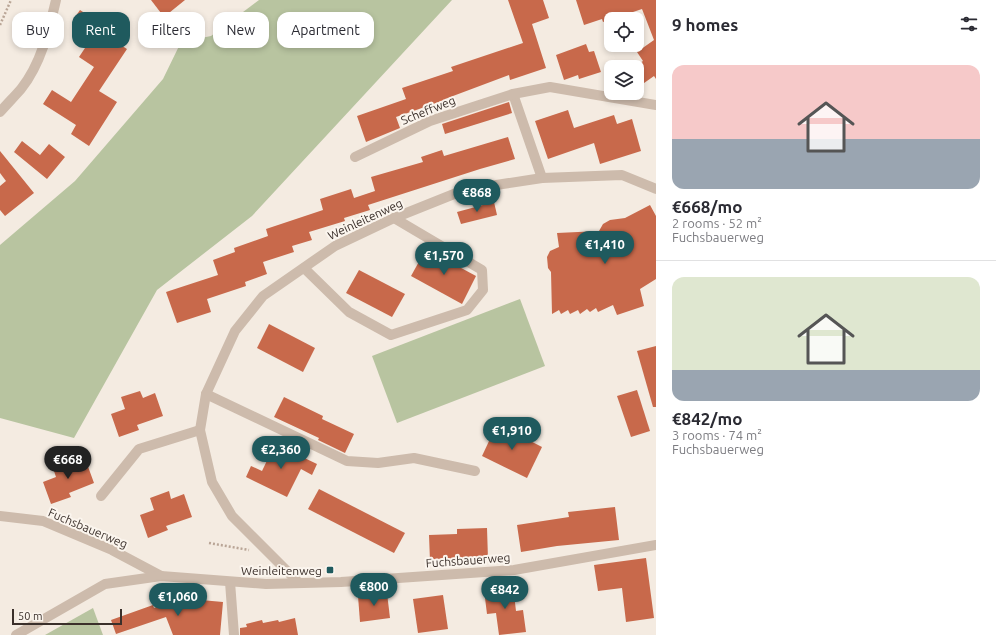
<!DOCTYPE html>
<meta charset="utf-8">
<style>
body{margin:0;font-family:Ubuntu,sans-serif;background:#f2f2f3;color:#2b2b33;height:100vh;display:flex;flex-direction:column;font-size:15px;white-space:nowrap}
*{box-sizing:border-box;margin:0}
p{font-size:13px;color:#7c7c81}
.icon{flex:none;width:22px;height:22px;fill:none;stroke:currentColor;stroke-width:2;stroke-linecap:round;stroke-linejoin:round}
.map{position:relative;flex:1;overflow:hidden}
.panel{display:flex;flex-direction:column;background:#fff;width:340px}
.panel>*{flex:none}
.guide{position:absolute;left:12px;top:12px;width:380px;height:36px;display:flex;gap:8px}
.tools{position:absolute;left:604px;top:12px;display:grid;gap:8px}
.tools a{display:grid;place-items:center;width:40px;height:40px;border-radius:8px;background:#fff;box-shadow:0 2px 6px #0003;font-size:20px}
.scale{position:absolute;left:12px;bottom:10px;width:110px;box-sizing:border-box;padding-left:4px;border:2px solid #3b302b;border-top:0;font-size:11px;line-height:14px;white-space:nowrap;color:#3b302b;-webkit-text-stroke:3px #fbf5ee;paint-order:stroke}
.price{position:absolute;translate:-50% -34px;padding:0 9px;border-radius:14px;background:#1f5a5e;color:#fff;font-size:13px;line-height:26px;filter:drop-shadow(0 1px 2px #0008)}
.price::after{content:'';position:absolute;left:50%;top:24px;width:12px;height:9px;margin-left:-6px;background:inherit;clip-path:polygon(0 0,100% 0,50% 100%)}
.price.selected{background:#222;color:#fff}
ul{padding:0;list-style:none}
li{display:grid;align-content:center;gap:8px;height:212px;padding:0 16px}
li+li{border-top:1px solid #e1e1e2}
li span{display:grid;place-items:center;height:124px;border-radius:12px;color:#555}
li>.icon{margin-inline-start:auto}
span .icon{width:72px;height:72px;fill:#fffc;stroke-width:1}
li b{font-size:17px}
h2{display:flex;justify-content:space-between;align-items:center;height:48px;padding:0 16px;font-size:17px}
.pill{padding:0 14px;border-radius:12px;background:#fff;box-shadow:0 2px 6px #0003;font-size:14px;line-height:36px}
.pill.selected{background:#1f5a5e;color:#fff}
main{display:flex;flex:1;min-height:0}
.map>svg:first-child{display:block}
</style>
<main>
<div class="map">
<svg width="656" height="635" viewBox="0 0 656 635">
<rect width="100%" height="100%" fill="#f4ebe1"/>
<g fill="#b8c4a0">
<polygon points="259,0 452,0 252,216 157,290 74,438 0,418 0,245 75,181 163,79 181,42 211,36"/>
<polygon points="520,299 545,366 397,423 372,356"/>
<polygon points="93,608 103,635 45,635"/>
</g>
<g fill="#c8694b">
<polygon points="151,0 185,0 164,17"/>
<polygon points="508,0 543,0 549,18 532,24 546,68 510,80 509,75 445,99 445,100 396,117 400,128 366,142 357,116 406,99 402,88 453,71 451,67 523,43"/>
<polygon points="576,0 656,0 656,79 654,76 637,88 637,65 643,61 637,52 654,40 642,9 603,22 602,19 584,25"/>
<polygon points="80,10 92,18 85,28 73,20"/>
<polygon points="97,30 127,49 99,91 117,102 89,146 71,134 76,125 43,104 52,90 71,102 94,67 79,57"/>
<polygon points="586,44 589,52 594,51 601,72 579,79 578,75 564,80 556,55"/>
<polygon points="509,102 512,113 445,134 442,124"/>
<polygon points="568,110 574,128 614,115 617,124 632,119 641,151 600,164 594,143 548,159 535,121"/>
<polygon points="508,137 515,159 480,169 368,205 370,210 344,218 345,221 309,232 312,240 292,246 294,252 263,262 267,274 245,282 246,286 207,299 211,312 177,323 166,292 218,275 213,260 235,252 234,248 268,236 266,229 323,210 320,199 351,189 354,198 375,191 371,177 423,162 421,157 442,150 444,156"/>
<polygon points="22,141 40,155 49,144 65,157 47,179 14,152"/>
<polygon points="0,151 34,193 5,216 0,210 0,186 6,181 0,173"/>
<polygon points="494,202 497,215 461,224 457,212"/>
<polygon points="650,205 656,216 656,279 640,289 644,306 617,315 613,305 598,312 596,308 590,312 587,309 580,314 578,310 570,314 568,310 561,314 559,310 552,314 551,272 548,268 547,257 550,251 559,247 557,233 599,231 603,224 610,220 625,218"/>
<polygon points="426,249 476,276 462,304 411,276"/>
<polygon points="359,270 405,294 392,317 346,293"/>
<polygon points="269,324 315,348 303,372 257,348"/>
<polygon points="656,346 656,407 653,407 637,351"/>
<polygon points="637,390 650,431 631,437 617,396"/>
<polygon points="140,391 143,398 155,393 163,416 137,425 139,430 119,437 111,414 125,409 121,397"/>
<polygon points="284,397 323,416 322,419 354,434 345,453 318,440 319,438 274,417"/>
<polygon points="497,424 542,447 527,478 482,456"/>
<polygon points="275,444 317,464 312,475 301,469 287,497 246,477 251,466 262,471"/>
<polygon points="71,458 74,465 86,461 94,483 69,493 71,497 51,504 43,482 56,477 52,465"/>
<polygon points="319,489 405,533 394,553 308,509"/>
<polygon points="169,491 171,499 184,494 192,517 166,526 168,530 148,538 140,515 154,510 150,498"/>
<polygon points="615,507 619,540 557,546 521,552 517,525 569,517 568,512"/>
<polygon points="487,528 488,559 430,561 429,535 457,534 457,529"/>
<polygon points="646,558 654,618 626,622 622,588 598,591 594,565"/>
<polygon points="513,586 516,611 523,610 526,632 499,635 496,613 487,614 484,590"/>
<polygon points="387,593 390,618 360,622 358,596"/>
<polygon points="443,595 448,629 418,633 413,599"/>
<polygon points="179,598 223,602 220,635 173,635 166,617 116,634 111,620 153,605 154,608"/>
<polygon points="295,618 298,635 240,635 240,628 247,627 246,624 262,620 263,623 278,620 279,622"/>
</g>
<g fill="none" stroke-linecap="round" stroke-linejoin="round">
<g stroke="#b9a596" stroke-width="2.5" stroke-dasharray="2 2" stroke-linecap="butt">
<polyline points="0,25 11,0"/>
<polyline points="209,543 249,550"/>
</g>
<g stroke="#cdbbac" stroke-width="10">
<polyline points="513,94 542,178"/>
<path d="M 0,112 C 7,104 14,97 21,89 C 41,64 49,30 56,0"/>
<polyline points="355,157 430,121 513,94 550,87 656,105"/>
<polyline points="304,268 349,312 391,335 467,310 483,290 482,270 394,218"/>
<polyline points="206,394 347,461 378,463 414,458 475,471"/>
<polyline points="101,496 139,449 200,430"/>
<polyline points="0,516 43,521 112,550 161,576"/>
<polyline points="230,582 234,635"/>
<polyline points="299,583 232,516 212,482 200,430 206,394 235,331 263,296 335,246 394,218 464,190 542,178 622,175 656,189"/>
<polyline points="16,635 105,584 161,576 266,584 341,582 514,570 656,545"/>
</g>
</g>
<rect fill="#1f5a5e" stroke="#fbf5ee" stroke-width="1.5" x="326" y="566" width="8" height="8" rx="2"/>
<g text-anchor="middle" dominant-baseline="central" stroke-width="4" stroke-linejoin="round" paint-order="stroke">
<g font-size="12" fill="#3b302b" stroke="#fbf5ee">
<text transform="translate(428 110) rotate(-22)">Scheffweg</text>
<text transform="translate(365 219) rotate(-25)">Weinleitenweg</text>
<text transform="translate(88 528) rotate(23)">Fuchsbauerweg</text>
<text transform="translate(468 560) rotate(-4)">Fuchsbauerweg</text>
</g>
<g font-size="12" fill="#3b302b" stroke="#fbf5ee" text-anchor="end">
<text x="322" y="570">Weinleitenweg</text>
</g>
</g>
</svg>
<div class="tools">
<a><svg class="icon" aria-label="locate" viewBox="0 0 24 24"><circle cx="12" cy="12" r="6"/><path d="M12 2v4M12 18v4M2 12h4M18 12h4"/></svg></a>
<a><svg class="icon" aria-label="layers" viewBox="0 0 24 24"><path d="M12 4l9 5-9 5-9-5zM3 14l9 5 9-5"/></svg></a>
</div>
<div class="scale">50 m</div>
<b class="price" style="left:477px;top:213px">€868</b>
<b class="price" style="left:605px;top:265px">€1,410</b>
<b class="price" style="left:444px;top:276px">€1,570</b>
<b class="price" style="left:512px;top:451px">€1,910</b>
<b class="price" style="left:281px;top:470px">€2,360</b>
<b class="price selected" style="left:68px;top:480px">€668</b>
<b class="price" style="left:374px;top:607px">€800</b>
<b class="price" style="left:505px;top:610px">€842</b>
<b class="price" style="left:178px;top:617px">€1,060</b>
<div class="guide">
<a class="pill">Buy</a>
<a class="pill selected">Rent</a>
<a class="pill">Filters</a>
<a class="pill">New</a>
<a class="pill">Apartment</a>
</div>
</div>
<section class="panel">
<h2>9 homes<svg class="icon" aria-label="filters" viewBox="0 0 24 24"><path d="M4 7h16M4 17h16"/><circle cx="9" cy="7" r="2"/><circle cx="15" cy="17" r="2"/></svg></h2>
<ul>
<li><span style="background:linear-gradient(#f6c9c9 60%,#9aa5b1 0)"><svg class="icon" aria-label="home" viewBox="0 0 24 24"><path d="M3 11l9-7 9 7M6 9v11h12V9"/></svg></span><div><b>€668/mo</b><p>2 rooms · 52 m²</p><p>Fuchsbauerweg</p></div></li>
<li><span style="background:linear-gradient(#dfe7d0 75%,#9aa5b1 0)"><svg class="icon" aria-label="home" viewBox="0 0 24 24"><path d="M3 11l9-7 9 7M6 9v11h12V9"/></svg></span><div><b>€842/mo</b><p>3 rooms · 74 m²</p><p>Fuchsbauerweg</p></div></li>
</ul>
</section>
</main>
